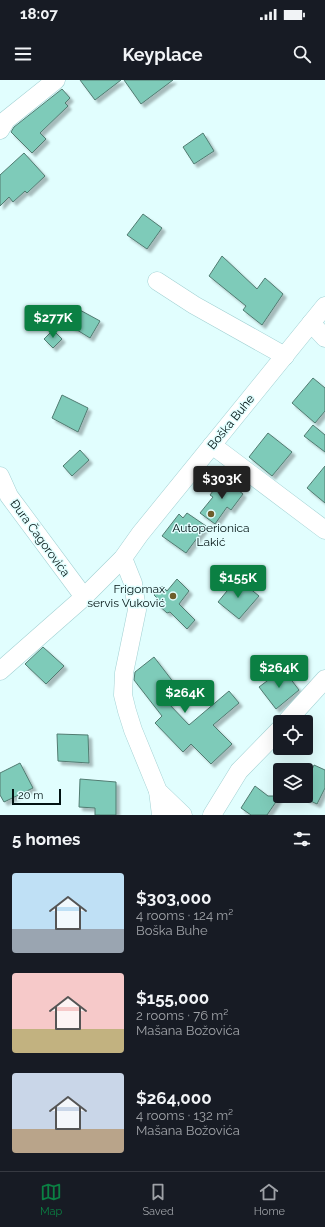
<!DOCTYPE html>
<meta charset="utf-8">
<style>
body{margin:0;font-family:Raleway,sans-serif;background:#242831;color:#f1f3f6;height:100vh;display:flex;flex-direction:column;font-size:15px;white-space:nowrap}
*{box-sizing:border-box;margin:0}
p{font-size:13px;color:#9ea1a6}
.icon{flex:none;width:22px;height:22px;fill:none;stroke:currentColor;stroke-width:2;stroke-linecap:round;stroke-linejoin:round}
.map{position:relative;height:735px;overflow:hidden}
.drawer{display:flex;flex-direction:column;background:#171b24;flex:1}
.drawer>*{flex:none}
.controls{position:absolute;left:273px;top:635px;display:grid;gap:8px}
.controls a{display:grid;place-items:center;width:40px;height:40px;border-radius:4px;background:#171b24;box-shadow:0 4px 16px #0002;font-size:20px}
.scale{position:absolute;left:12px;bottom:10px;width:49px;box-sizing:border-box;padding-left:4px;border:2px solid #021313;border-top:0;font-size:11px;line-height:14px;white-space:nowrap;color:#021313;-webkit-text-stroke:3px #e1fefe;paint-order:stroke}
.price{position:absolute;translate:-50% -34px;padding:0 9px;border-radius:4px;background:#0b8043;color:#fff;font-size:13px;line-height:26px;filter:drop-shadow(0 1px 2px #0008)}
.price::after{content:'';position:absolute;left:50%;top:24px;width:12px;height:9px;margin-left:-6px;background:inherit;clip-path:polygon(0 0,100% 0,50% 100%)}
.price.on{background:#222;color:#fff}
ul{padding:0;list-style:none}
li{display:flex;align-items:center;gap:12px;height:100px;padding:0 12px}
li span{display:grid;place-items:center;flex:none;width:112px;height:80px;border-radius:4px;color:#555}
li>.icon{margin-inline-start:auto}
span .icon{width:48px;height:48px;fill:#fffc;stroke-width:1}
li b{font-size:17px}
h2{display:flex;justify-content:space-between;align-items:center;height:48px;padding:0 12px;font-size:17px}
.status{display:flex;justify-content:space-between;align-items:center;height:28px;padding:0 20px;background:#171b24;direction:ltr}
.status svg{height:11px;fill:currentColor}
header{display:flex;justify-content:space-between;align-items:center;height:52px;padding:0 12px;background:#171b24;font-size:18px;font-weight:700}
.dock{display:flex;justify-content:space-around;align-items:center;height:56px;border-top:1px solid #363941;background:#171b24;font-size:11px;color:#9ea1a6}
.dock a{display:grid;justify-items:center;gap:2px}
.dock .on{color:#0b8043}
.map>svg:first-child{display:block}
</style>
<div class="status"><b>18:07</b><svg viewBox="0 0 49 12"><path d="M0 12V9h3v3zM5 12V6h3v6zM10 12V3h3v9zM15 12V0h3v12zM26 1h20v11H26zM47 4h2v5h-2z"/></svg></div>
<header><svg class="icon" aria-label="menu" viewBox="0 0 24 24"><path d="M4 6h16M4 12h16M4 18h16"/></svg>Keyplace<svg class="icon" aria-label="search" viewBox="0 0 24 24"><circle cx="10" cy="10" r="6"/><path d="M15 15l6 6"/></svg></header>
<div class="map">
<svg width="325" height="735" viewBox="0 0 325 735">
<defs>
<filter id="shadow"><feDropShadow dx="3.5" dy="3.5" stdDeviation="1" flood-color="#0004"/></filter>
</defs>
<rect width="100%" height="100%" fill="#e1fefe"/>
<g fill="#7ecbb9" stroke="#517b71" filter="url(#shadow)">
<polygon points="80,0 121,0 95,20"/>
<polygon points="124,0 173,0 141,24"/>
<polygon points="62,9 70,18 65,23 68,26 40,53 46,59 32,73 11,52 14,47"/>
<polygon points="203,53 214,71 194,84 183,67"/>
<polygon points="24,73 45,96 27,113 25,111 13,122 9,117 0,126 0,95"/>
<polygon points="143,134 162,148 147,169 127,155"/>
<polygon points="222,176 257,209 265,198 283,214 262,245 243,230 246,226 209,196"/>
<polygon points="78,229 100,241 90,258 69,245"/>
<polygon points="53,250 62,259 53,268 44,259"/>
<polygon points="313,298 325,308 325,331 315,343 292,323"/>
<polygon points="62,315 88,328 78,352 52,338"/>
<polygon points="313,345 325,355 325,372 304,356"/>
<polygon points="268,353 292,372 272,396 249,377"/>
<polygon points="80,370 89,380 72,396 63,386"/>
<polygon points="325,386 325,423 307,408"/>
<polygon points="224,396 235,404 233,406 243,414 231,430 227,427 215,444 200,433 213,417 210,415"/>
<polygon points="187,433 206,446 186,473 162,456 179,434 183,438"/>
<polygon points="177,499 189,511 179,524 195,540 187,549 170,532 167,533 156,523 159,520 154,515 162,506 167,511"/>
<polygon points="236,500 247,509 248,507 259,516 239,539 218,522"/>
<polygon points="43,567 64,586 46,604 25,584"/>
<polygon points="154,577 181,612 168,623 189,645 229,611 239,623 213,645 232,664 211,684 191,664 183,672 155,643 162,636 134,600 135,592"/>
<polygon points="283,589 299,610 276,629 259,607"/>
<polygon points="57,654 88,655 89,683 58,681"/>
<polygon points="20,683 33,708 4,722 0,715 0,693"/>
<polygon points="314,685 325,690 325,708 317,724 306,719 306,691 310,694"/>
<polygon points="80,699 116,702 116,735 95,735 95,728 79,727"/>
<polygon points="255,706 268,716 280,716 267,735 251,735 241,728"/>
</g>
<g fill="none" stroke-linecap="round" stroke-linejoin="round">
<g stroke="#a2d1d3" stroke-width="19">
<g id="minor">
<polyline points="0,50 6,40 56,0"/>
<polyline points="157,201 194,225 285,276"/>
<polyline points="311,243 325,258"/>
<polyline points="212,365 325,450"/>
<polyline points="0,396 9,416 84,517"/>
<polyline points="123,478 133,503 137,530 124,593 123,615 127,631 133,650 158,711 183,735"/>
<polyline points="0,591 84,517 123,478 140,454 325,226"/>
<polyline points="286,642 325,599"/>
<polyline points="158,711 161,735"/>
<polyline points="212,735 239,691 280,649"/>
</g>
</g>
<use href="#minor" stroke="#fff" stroke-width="18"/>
</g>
<g fill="#6e5d2b" stroke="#e1fefe" stroke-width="1.5">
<circle cx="211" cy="434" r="4"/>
<circle cx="173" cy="516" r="4"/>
</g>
<g text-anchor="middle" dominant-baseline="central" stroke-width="3" stroke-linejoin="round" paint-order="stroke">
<g font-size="12" fill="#021313" stroke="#e1fefe">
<text transform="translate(231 342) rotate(-51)">Boška Buhe</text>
<text transform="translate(40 458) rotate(54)">Đura Čagorovića</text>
</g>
<g font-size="12" fill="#021313" stroke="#e1fefe">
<text x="211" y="448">Autoperionica<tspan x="211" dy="14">Lakić</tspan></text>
<text x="165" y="509" text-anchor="end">Frigomax<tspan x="165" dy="14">servis Vuković</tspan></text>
</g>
</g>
</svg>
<div class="controls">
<a><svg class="icon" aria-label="locate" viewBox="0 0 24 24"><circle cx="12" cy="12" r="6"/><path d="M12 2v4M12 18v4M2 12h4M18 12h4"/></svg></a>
<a><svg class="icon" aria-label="layers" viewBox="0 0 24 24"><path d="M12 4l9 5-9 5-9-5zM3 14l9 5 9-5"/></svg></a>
</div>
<div class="scale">20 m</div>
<b class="price" style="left:53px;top:259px">$277K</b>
<b class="price on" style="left:222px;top:420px">$303K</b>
<b class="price" style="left:238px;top:519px">$155K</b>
<b class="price" style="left:279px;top:609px">$264K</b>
<b class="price" style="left:185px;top:634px">$264K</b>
</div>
<section class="drawer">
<h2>5 homes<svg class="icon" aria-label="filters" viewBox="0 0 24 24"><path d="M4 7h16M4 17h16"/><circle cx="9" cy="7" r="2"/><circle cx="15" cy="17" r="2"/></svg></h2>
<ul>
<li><span style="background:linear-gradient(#bfe0f5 70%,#9aa5b1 0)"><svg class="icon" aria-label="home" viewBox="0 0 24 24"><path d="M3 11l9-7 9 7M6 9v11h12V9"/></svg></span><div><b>$303,000</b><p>4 rooms · 124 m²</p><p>Boška Buhe</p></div></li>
<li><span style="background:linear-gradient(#f6c9c9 70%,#c2b280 0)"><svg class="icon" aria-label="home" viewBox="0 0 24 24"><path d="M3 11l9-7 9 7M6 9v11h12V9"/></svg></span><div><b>$155,000</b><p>2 rooms · 76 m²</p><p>Mašana Božovića</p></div></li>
<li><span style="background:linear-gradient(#c9d6e8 70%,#b9a48a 0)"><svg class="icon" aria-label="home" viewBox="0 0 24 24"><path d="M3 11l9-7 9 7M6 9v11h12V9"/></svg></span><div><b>$264,000</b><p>4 rooms · 132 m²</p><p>Mašana Božovića</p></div></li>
</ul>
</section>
<nav class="dock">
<a class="on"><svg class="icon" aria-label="map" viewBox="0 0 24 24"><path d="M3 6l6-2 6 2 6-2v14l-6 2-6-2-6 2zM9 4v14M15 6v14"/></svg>Map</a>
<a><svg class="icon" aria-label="saved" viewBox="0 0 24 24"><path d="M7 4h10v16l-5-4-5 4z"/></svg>Saved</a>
<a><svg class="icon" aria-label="home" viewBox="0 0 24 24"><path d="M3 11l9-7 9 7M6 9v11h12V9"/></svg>Home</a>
</nav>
